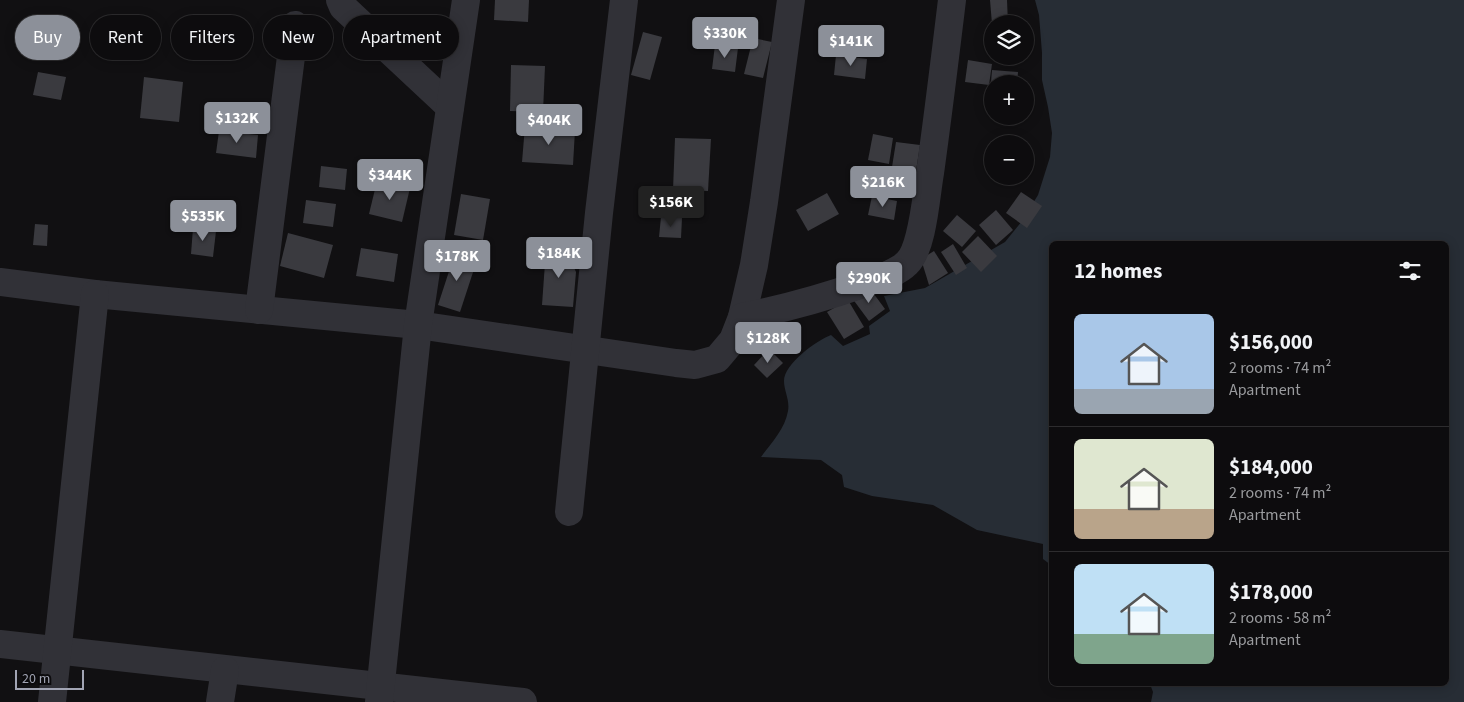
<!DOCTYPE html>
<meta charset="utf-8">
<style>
body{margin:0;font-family:"Source Sans 3",sans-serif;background:#161517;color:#f1f3f6;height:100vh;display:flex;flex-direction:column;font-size:19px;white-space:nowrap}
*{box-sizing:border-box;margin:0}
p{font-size:16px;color:#9a9b9e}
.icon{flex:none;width:28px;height:28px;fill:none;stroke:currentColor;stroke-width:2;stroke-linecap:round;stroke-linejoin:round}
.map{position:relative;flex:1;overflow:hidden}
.sheet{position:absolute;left:1049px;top:241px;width:400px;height:445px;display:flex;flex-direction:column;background:#0d0c0e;border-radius:8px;box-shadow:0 2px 12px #0003,0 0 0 1px #2d2c2e}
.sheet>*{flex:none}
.top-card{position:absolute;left:15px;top:15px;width:475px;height:45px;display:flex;gap:10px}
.controls{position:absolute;left:984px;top:15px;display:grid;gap:10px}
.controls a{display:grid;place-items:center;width:50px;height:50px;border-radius:50%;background:#0d0c0e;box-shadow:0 2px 12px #0003,0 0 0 1px #2d2c2e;font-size:25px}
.scale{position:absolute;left:15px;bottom:12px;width:69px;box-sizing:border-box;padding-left:5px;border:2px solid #a1a4b3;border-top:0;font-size:14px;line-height:18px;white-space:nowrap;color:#a1a4b3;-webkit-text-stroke:4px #0c0b0d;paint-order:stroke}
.price{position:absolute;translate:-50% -42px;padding:0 11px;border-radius:5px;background:#8c9099;color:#fff;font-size:16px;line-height:32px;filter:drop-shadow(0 1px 2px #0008)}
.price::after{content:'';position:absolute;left:50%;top:30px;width:15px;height:11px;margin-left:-8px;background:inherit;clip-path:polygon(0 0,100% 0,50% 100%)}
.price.on{background:#222;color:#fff}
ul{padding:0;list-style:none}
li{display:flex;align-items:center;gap:15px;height:125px;padding:0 25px}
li+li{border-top:1px solid #2d2c2e}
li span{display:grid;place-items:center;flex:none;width:140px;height:100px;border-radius:8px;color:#555}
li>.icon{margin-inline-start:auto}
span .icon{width:60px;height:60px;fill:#fffc;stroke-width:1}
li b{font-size:21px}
h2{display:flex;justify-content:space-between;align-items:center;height:60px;padding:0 25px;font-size:21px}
.pill{padding:0 18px;border-radius:22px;background:#0d0c0e;box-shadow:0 2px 12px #0003,0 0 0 1px #2d2c2e;font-size:18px;line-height:45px}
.pill.on{background:#8c9099;color:#fff}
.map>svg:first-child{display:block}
</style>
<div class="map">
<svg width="1464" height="702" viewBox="0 0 1464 702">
<rect width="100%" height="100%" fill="#111012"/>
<path fill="#272d35" d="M 1035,0 L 1464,0 L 1464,702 L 1151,702 L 1153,692 L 1150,684 L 1446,684 L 1446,244 L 1051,244 L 1051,565 L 1043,559 L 1043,544 L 977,530 L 933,505 L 872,496 L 844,487 L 842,475 L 821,460 L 761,457 C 771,443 785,429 788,411 C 790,400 784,391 784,381 C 784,364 817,340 831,335 L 843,346 L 870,334 L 869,326 L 890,311 L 884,296 L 925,288 L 1005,242 L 1022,221 L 1038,195 L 1050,157 L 1052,133 L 1048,107 L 1042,80 L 1042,53 L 1039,15 Z"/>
<g fill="#3a3a3f">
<polygon points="495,0 529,0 528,22 494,20"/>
<polygon points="990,0 1007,0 1008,24 992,24"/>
<polygon points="643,32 662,37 650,80 631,75"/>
<polygon points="753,38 772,42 763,78 744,74"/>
<polygon points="715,45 738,48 735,72 712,69"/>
<polygon points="836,55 867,59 865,79 834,75"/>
<polygon points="968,60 992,64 989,85 965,82"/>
<polygon points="511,65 545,66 543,112 510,111"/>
<polygon points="992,70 1018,72 1017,84 992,84 992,95 990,94"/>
<polygon points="38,72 66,77 61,100 33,95"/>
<polygon points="144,77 183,82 179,122 140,118"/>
<polygon points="525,126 575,130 573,165 522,162"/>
<polygon points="219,131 258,135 256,158 216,153"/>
<polygon points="873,134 893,138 889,164 868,160"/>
<polygon points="675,138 711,139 708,191 673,190"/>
<polygon points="896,142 920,145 916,171 892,167"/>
<polygon points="321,166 347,169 345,190 319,187"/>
<polygon points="377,181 410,188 402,222 369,214"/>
<polygon points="1021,192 1042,206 1027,228 1006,213"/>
<polygon points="827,193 839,214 808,231 796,210"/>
<polygon points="461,194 490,199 483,240 454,235"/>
<polygon points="872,196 897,201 894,220 868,215"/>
<polygon points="306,200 336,204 333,227 303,223"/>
<polygon points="996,210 1013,230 996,245 979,225"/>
<polygon points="957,215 976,231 962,247 943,231"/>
<polygon points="661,217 682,218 681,238 659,237"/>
<polygon points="35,224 48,225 47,246 33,245"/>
<polygon points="193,228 216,231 213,257 191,254"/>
<polygon points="288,233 333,245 324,278 280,266"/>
<polygon points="978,236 997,256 981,272 962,252"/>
<polygon points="953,244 967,268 956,275 941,252"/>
<polygon points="361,248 398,254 394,282 356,276"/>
<polygon points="546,249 566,250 576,272 573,307 542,305"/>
<polygon points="934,251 948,273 929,285 921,259"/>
<polygon points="455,253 477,260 460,312 438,305"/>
<polygon points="868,286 885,309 869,321 852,298"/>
<polygon points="848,300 864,327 844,339 827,312"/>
<polygon points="769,349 783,363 767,378 754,365"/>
</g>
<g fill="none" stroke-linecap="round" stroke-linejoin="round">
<g stroke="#313137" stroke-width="28">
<polyline points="340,0 343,7 450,107"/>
<polyline points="0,282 95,294 418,325 676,363 695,365 717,359 733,340 742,317 754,265 764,202 791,0"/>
<polyline points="259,310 295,25"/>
<path d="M 742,317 C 783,309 823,298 863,284 C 877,279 896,274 907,263 C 923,248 926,195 930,173 C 938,115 945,58 952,0"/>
<polyline points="569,512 599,213 624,0"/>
<polyline points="0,644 523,702"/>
<polyline points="52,702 95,294"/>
<polyline points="220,702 225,670"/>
<polyline points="379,702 418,325 466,0"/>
</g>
</g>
</svg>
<div class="controls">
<a><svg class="icon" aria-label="layers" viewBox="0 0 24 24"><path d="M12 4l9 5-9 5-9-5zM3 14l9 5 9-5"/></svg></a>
<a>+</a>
<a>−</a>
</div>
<div class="scale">20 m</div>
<b class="price" style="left:725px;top:59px">$330K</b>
<b class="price" style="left:851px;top:67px">$141K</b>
<b class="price" style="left:237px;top:144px">$132K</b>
<b class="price" style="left:549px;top:146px">$404K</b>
<b class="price" style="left:390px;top:201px">$344K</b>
<b class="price" style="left:883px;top:208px">$216K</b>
<b class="price on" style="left:671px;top:228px">$156K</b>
<b class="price" style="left:203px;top:242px">$535K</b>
<b class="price" style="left:559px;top:279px">$184K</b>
<b class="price" style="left:457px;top:282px">$178K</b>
<b class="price" style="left:869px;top:304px">$290K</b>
<b class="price" style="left:768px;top:364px">$128K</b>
<div class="top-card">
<a class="pill on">Buy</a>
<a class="pill">Rent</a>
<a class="pill">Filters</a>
<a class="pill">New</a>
<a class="pill">Apartment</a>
</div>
<section class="sheet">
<h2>12 homes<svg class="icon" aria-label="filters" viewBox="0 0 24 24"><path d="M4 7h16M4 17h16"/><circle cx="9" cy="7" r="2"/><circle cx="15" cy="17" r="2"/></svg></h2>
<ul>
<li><span style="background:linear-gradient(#a9c7e8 75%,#9aa5b1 0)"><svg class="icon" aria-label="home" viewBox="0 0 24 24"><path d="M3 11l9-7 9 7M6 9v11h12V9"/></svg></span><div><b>$156,000</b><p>2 rooms · 74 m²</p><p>Apartment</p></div></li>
<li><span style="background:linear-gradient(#dfe7d0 70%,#b9a48a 0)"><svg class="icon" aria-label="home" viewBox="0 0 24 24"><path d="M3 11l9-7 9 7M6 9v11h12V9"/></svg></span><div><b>$184,000</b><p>2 rooms · 74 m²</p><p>Apartment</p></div></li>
<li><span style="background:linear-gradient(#bfe0f5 70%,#7fa58c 0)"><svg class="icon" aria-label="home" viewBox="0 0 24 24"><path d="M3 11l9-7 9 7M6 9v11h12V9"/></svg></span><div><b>$178,000</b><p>2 rooms · 58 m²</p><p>Apartment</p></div></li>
</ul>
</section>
</div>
